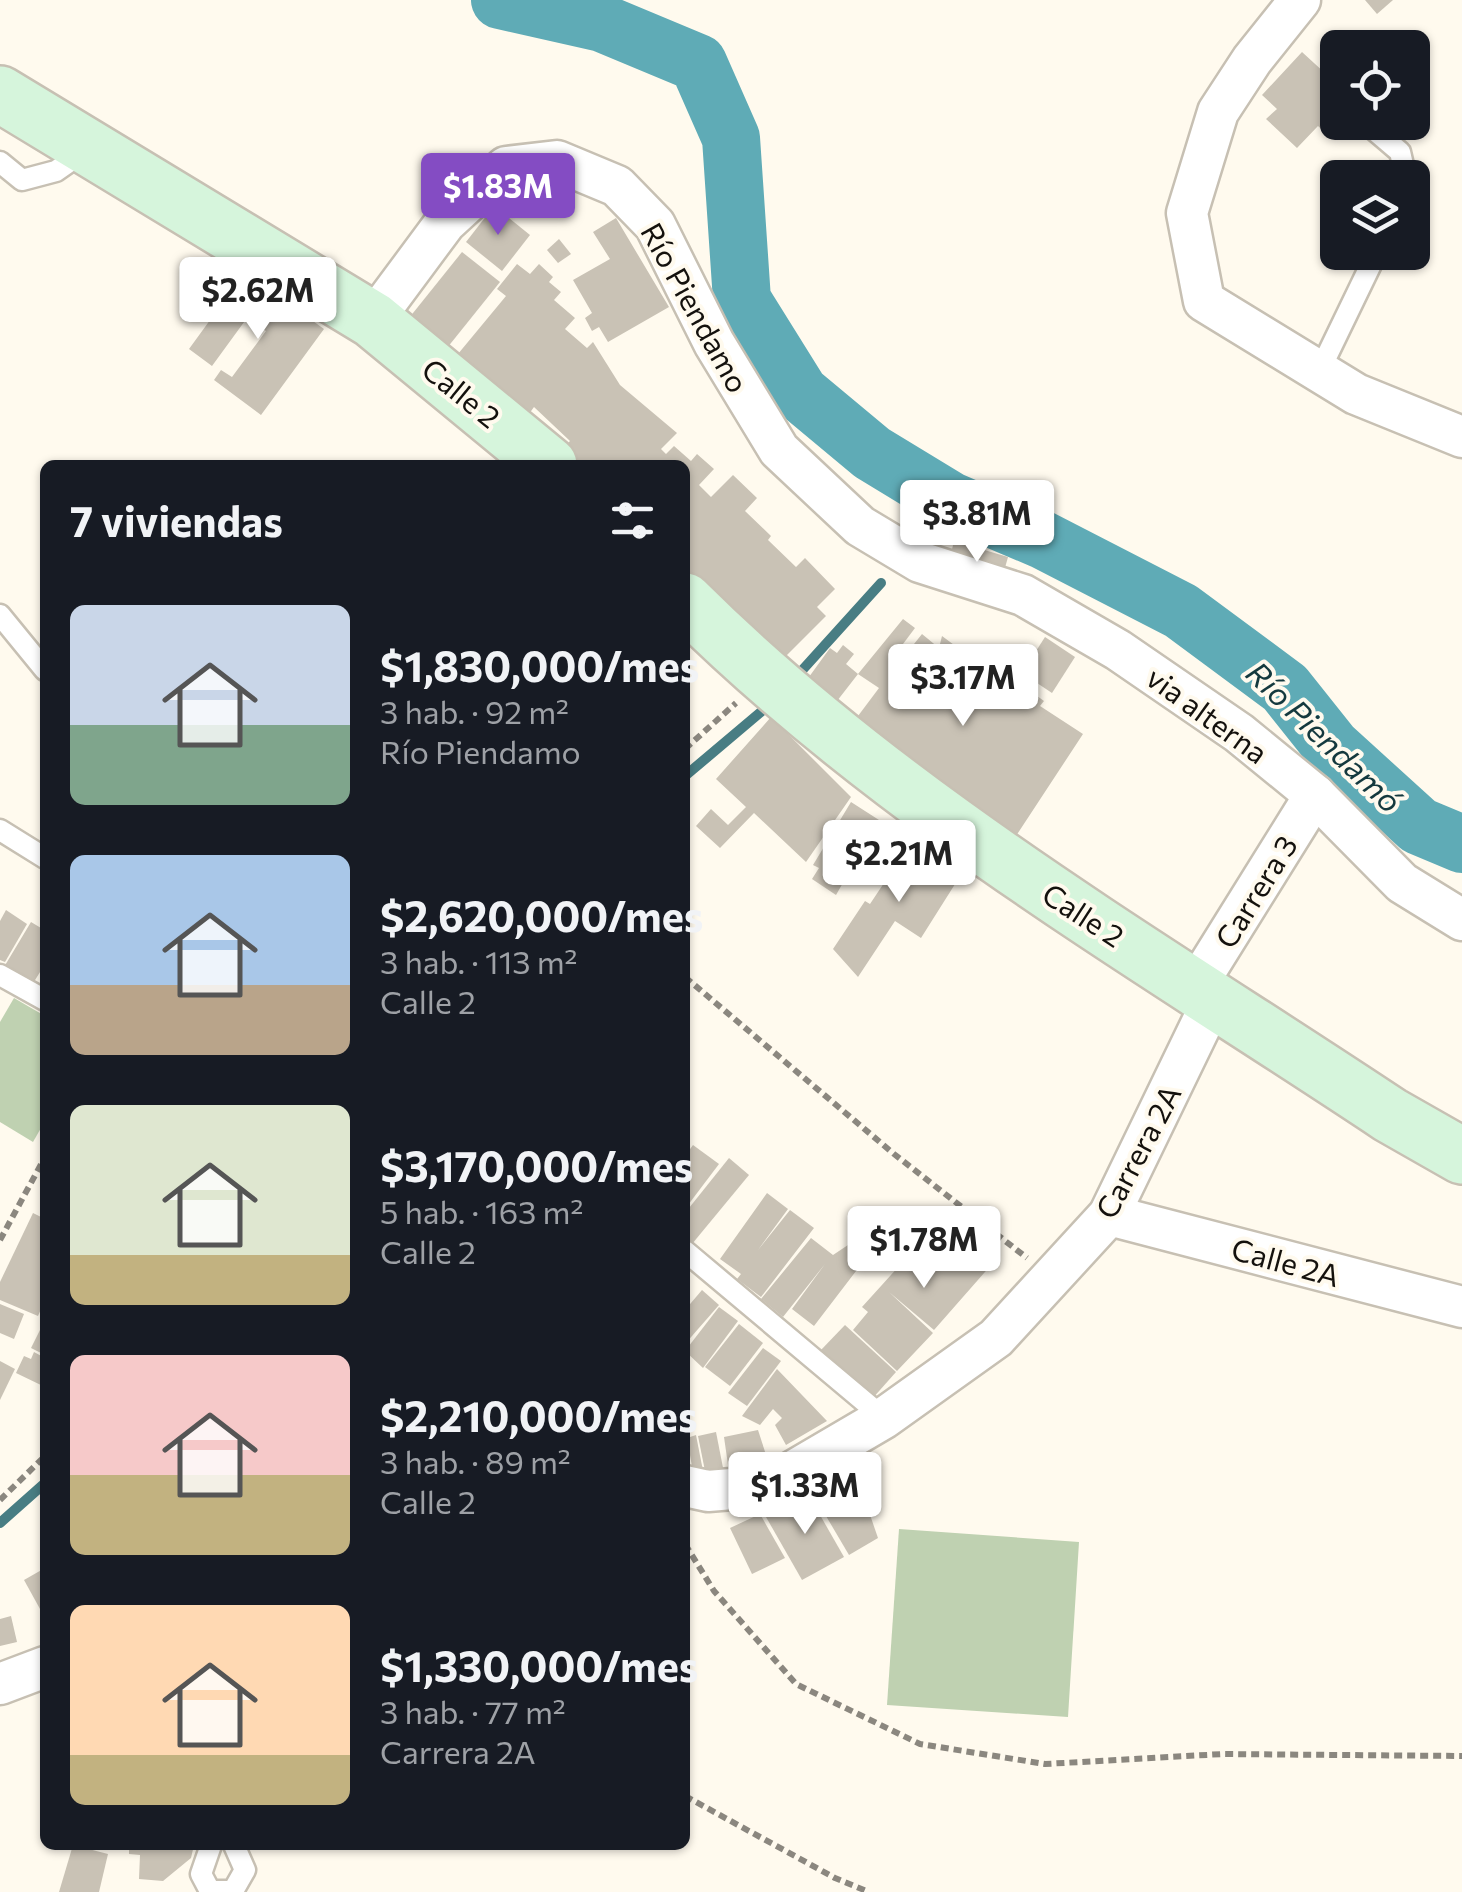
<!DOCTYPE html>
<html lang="es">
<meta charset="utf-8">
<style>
body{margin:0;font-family:Commissioner,sans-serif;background:#242831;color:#f1f3f6;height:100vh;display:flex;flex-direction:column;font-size:38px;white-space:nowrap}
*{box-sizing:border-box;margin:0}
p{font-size:32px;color:#9ea1a6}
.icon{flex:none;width:55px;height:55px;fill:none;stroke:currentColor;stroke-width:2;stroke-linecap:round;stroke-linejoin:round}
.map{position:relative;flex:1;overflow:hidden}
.side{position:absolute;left:40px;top:460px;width:650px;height:1390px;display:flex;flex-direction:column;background:#171b24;border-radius:15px;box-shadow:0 2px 8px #0004}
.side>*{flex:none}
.buttons{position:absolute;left:1320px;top:30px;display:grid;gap:20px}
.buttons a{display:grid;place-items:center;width:110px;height:110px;border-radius:15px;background:#171b24;box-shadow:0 2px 8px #0004;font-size:50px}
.price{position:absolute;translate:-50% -85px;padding:0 22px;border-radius:10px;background:#fff;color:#222;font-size:32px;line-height:65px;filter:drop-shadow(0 2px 5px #0008)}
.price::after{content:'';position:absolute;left:50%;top:60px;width:30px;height:22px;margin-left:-15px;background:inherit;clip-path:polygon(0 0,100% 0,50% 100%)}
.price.current{background:#844cc3;color:#fff}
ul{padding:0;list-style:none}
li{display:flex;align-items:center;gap:30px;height:250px;padding:0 30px}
li span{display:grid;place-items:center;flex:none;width:280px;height:200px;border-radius:15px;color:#555}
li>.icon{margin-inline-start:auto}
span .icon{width:120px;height:120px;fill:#fffc;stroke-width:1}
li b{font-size:42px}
h2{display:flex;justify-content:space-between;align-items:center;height:120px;padding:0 30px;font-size:42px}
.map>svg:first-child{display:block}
</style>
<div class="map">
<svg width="1462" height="1892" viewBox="0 0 1462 1892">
<rect width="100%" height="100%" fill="#fffaee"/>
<g fill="#bfd1b1">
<polygon points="14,998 45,1016 45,1121 33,1142 0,1122 0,1022"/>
<polygon points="899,1529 1079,1542 1068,1717 887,1705"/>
</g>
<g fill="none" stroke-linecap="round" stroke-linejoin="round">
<g stroke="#487d83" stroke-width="10">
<polyline points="915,543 951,501"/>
<polyline points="796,677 881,583"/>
<polyline points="685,776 762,711"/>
<polyline points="0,1523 45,1483"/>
</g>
<polyline stroke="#5fabb6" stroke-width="58" points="500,0 602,23 698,63 731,138 742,300 800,393 872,453 951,501 1043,540 1181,611 1285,688 1332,747 1419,826 1462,844"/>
</g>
<g fill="#c9c2b5">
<polygon points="1365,0 1393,0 1377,14"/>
<polygon points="1302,52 1338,85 1338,122 1342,122 1329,136 1318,126 1297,148 1266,119 1277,109 1262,95"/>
<polygon points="494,206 530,235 502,271 466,242"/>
<polygon points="616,218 669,307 608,342 599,327 592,331 585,318 592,313 573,280 610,259 593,232"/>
<polygon points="559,239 571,254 558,263 547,250"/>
<polygon points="462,252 500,282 443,353 405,323"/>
<polygon points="517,264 530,274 539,264 553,277 549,282 561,292 554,300 575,318 565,329 587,348 593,342 620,385 677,433 661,449 666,454 674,446 691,461 697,454 714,469 699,485 711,497 733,475 757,498 745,511 771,536 768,540 796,567 805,558 835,589 817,607 826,616 779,663 685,570 685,465 571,465 558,453 570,441 534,407 526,418 453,360 506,296 497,289"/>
<polygon points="245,272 324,329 261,415 214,380 221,370 232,377 266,331 247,318 212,366 189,349"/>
<polygon points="954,541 1008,557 999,589 946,574"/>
<polygon points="903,619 915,628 903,644 910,649 922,634 939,648 942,636 977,662 960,685 979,699 997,674 1012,685 1005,695 1023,707 1033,693 1044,701 1040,706 1083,734 1014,839 852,724 879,688 858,674"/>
<polygon points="1045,637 1075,657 1052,693 1022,673"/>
<polygon points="843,645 854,654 846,664 858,674 830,710 801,688 830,648 837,653"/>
<polygon points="771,717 851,797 806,862 754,813 720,848 696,826 711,809 728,825 746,807 716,779"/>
<polygon points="851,802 907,838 882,878 859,864 862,861 849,858 837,877 844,881 836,895 812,879 819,868 813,865"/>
<polygon points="912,841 962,873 921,938 895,921 858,977 833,949 865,901 870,904"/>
<polygon points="6,910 27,924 5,962 0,960 0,921"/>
<polygon points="31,922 41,928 45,922 45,964 32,985 4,967"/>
<polygon points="693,1145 719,1164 685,1209 685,1156"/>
<polygon points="729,1158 749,1175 692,1244 685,1238 685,1213"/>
<polygon points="767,1193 788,1209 758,1250 790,1210 814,1228 761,1297 737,1279 741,1274 720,1259"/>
<polygon points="948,1212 999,1256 934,1330 889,1292 933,1333 897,1371 853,1330 868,1312 862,1307"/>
<polygon points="33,1213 45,1219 45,1300 38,1316 0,1300 0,1282"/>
<polygon points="811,1238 833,1255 848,1245 866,1258 814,1326 792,1309 825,1264 783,1317 761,1299"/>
<polygon points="702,1290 719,1305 685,1344 685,1310"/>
<polygon points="0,1304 24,1314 14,1339 0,1333"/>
<polygon points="719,1307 738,1321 703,1368 685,1351"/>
<polygon points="45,1320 45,1355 31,1348"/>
<polygon points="739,1324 763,1343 730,1386 705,1367"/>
<polygon points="845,1325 896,1372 872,1399 820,1351"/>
<polygon points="763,1348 781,1361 747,1406 728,1393"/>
<polygon points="34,1352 45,1358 45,1387 16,1373 24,1356 31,1359"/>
<polygon points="0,1361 15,1369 0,1400"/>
<polygon points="777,1369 827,1421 786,1445 775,1425 782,1418 773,1409 760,1425 742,1416"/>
<polygon points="758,1430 768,1461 729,1472 724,1437"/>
<polygon points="716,1432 725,1478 707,1481 698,1436"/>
<polygon points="696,1435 704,1476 694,1478 687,1438"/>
<polygon points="857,1477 878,1538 849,1555 816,1499"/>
<polygon points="808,1494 844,1557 802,1580 766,1517"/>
<polygon points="760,1514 785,1558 752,1574 730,1528"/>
<polygon points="45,1568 45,1618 24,1580"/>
<polygon points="11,1616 17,1642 0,1646 0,1619"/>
<polygon points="73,1845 108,1854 99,1892 59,1892"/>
<polygon points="129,1845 194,1845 191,1858 163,1881 139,1879 140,1855 129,1854"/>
</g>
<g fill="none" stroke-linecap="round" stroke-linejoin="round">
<g stroke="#c7c0b3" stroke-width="25">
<g id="lane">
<polyline points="1373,129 1400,152 1406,178"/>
<polyline points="0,162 22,180 56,171 86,150"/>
<polyline points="1319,372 1377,252"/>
<polyline points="0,615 45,670"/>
<polyline points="0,830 45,858"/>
<polyline points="0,975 45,1000"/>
<polyline points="685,1251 884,1418"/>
<polyline points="211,1845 201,1874 210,1891 233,1891 245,1870 234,1845"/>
</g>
</g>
<g stroke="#c7c0b3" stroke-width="45">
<g id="street">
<polyline points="1300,0 1252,60 1218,112 1187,213 1204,301 1356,394 1462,437"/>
<polyline points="373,320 445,223 506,167 557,161 617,186 655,225 714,343 779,450 860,526 920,562 1023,595 1118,650 1239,733 1315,795 1402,883 1462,920"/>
<polyline points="1196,986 1315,795"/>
<polyline points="1109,1215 1462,1307"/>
<polyline points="685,1486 708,1491 768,1486 884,1418 996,1338 1109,1215 1214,998"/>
<polyline points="0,1684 45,1667"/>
</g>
</g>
<g stroke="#c7c0b3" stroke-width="60">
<g id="secondary">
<polyline points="0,94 373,320 549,465"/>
<path d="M 685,601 C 892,807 1148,954 1390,1115 L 1462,1156"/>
</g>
</g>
<g stroke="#8b877f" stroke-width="6" stroke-dasharray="8 5" stroke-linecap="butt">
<polyline points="685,749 736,703"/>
<polyline points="685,977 894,1154 1027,1258"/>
<polyline points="0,1240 45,1157"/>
<polyline points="0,1500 45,1456"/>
<polyline points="685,1544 714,1591 796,1684 920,1744 1045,1764 1223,1754 1462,1756"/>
<polyline points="685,1796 835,1878 869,1892"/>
</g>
<use href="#lane" stroke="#fff" stroke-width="20"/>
<use href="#street" stroke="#fff" stroke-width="40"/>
<use href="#secondary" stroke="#d6f5dc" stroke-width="55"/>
</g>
<g text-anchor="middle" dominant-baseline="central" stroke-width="8" stroke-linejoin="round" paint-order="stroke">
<g font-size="30" fill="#14110d" stroke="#fffaee">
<text transform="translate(696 307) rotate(61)">Río Piendamo</text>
<text transform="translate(462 392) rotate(39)">Calle 2</text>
<text transform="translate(1208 714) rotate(36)">via alterna</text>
<text transform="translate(1255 891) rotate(-58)">Carrera 3</text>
<text transform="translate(1084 914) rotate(33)">Calle 2</text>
<text transform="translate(1137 1151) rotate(-62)">Carrera 2A</text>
<text transform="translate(1286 1261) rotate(15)">Calle 2A</text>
</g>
<g font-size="32" font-style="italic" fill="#14393e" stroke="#fffaee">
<text transform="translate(1325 736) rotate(44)">Río Piendamó</text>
</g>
</g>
</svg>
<div class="buttons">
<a><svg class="icon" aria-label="locate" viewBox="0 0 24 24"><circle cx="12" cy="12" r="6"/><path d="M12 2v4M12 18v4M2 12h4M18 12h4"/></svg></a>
<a><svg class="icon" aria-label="layers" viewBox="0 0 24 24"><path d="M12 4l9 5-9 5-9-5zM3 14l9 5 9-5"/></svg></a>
</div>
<b class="price current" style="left:498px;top:238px">$1.83M</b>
<b class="price" style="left:258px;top:342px">$2.62M</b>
<b class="price" style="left:977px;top:565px">$3.81M</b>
<b class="price" style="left:963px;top:729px">$3.17M</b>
<b class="price" style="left:899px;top:905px">$2.21M</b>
<b class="price" style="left:924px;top:1291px">$1.78M</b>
<b class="price" style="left:805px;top:1537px">$1.33M</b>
<section class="side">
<h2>7 viviendas<svg class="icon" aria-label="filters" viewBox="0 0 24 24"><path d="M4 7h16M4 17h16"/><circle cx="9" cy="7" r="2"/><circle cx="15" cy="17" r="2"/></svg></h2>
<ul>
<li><span style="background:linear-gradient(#c9d6e8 60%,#7fa58c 0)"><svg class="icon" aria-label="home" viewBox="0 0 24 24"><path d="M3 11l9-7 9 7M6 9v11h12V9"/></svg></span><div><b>$1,830,000/mes</b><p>3 hab. · 92 m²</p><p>Río Piendamo</p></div></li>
<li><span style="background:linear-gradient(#a9c7e8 65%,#b9a48a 0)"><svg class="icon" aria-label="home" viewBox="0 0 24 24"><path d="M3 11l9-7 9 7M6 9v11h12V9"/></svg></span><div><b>$2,620,000/mes</b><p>3 hab. · 113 m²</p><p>Calle 2</p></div></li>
<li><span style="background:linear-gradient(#dfe7d0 75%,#c2b280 0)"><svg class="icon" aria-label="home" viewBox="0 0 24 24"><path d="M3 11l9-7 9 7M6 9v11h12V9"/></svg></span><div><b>$3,170,000/mes</b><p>5 hab. · 163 m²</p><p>Calle 2</p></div></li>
<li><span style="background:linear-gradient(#f6c9c9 60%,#c2b280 0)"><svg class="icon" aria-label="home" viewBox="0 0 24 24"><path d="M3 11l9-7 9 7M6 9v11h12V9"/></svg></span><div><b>$2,210,000/mes</b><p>3 hab. · 89 m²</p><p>Calle 2</p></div></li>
<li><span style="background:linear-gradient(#ffd9b3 75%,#c2b280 0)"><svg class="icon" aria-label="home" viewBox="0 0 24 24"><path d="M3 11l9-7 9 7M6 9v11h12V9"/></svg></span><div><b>$1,330,000/mes</b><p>3 hab. · 77 m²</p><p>Carrera 2A</p></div></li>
</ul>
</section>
</div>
